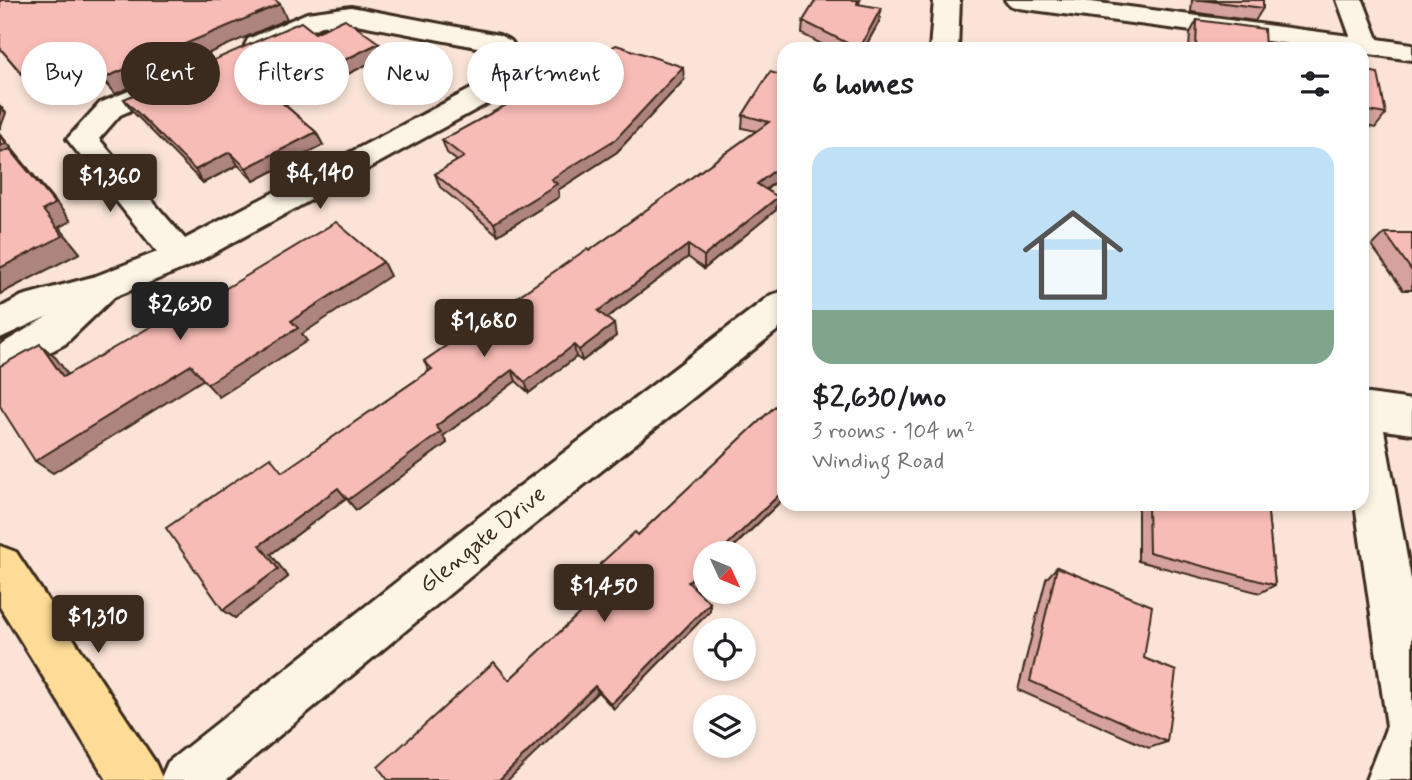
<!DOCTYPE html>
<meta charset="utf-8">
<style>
body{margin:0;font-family:Mynerve,sans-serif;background:#f6f6f6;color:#202124;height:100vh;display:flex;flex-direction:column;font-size:26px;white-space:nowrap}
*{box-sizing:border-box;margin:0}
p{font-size:23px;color:#757577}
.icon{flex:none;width:38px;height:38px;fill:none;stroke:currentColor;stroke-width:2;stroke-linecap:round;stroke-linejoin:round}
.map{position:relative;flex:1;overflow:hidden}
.drawer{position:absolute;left:777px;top:42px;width:592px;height:469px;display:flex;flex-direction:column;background:#fff;border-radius:21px;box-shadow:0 4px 10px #0003}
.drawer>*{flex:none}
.guide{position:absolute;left:21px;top:42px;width:651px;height:63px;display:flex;gap:14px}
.needle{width:46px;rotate:134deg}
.fabs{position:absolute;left:693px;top:541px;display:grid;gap:14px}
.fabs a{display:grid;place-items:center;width:63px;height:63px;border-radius:50%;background:#fff;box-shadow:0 4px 10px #0003;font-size:35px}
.price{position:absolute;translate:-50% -60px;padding:0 16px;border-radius:7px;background:#3b2a1e;color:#fff;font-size:23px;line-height:46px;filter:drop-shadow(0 2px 4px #0008)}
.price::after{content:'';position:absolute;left:50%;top:42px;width:21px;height:16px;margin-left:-10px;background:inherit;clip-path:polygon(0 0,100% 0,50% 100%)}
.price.current{background:#222;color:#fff}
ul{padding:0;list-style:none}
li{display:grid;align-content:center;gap:14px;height:371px;padding:0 35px}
li span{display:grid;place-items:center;height:217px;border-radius:21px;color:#555}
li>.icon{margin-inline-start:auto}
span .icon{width:126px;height:126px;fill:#fffc;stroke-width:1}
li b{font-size:30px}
h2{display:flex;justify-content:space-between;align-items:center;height:84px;padding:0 35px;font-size:30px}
.chip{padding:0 24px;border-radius:32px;background:#fff;box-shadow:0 4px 10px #0003;font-size:24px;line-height:63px}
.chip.current{background:#3b2a1e;color:#fff}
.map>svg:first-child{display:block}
</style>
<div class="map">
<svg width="1412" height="780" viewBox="0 0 1412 780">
<rect width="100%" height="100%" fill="#fbe4d7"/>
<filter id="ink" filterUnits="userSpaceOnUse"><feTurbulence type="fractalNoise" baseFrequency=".0143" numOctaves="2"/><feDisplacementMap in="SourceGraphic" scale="14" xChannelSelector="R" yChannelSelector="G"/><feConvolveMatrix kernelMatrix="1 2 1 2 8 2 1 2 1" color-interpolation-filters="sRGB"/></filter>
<g filter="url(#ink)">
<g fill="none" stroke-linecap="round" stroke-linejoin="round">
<g stroke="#3b2a1e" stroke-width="6">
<g id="minor">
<polygon points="934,0 960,0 958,49 930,49"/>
<polygon points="1005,0 1076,0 1350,36 1337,0 1363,0 1378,39 1412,44 1412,60 1362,53 1362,49 1328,49 1018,8 1009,5"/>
<polygon points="351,7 499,35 511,41 526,63 519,86 192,265 114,297 65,344 0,378 0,345 48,316 0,338 0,308 22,296 96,276 157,252 67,139 100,103 174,72 184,75 188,81 184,87 120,115 99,139 185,239 496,76 498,63 491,53 482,48 351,23 322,26 258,53 248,51 245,45 248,39 307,13"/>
<polygon points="784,291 784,325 500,552 226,780 160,780 168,762 470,524 771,295"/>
<polygon points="1362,393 1412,400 1412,434 1384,430 1412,585 1412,780 1366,780 1387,726 1355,504 1362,504"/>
</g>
</g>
<g stroke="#3b2a1e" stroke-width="6">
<polygon id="major" points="0,546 16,552 155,762 163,780 107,780 0,607"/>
</g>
<use href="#minor" fill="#fcf5e5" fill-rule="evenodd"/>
<use href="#major" fill="#ffdd96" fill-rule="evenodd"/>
</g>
<g fill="#d5a29d" stroke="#3b2a1e" stroke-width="2">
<polygon points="816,0 860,0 859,5 881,8 879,22 864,49 831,49 802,34 803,21"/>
<polygon points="1192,0 1263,0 1263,8 1255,21 1191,12"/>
<polygon points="287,19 115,94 105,83 82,93 68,77 35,90 0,48"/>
<polygon points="1197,20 1265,49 1189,49 1190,33"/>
<polygon points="315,33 379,43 384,56 285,105 316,132 323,145 254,181 238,165 203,183 133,112 124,99"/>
<polygon points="1362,70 1386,114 1375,128 1362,125"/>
<polygon points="770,72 784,175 766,190 776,210 704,269 688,257 607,318 616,336 582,361 576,357 529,393 516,381 443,436 447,443 356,510 346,498 271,554 288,577 235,618 223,610 283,472 429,371 424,361 589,251 756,131 742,128 743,115"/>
<polygon points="684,80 617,152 558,190 559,197 498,235 440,187 435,174 457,161 447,153 442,140"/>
<polygon points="1385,233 1412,233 1412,290 1403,290 1372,246"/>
<polygon points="784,398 784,498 693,587 710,611 614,709 598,692 509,680 613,582 603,572 600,564 638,535"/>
<polygon points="1138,504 1267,504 1275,585 1260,593 1138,561"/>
<polygon points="1057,567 1144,658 1167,742 1149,748 1018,690 1046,579"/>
</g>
<g fill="#ae847f" stroke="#3b2a1e" stroke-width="2">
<polygon points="280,4 287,19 115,94 104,78"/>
<polygon points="881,8 879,22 864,49 859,49"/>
<polygon points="379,43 384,56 280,108 273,95"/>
<polygon points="56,62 68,77 35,90 23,75"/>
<polygon points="683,67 684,80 617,152 558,190 559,197 498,235 494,223 551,179"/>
<polygon points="94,68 105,83 82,93 70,78"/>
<polygon points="0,106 6,113 0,129"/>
<polygon points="316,132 323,145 254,181 246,168"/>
<polygon points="0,134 71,221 59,227 80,253 0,294"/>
<polygon points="230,152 238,165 203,183 195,170"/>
<polygon points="784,163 784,175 756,197 757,184"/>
<polygon points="778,197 776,210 704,269 704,256"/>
<polygon points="688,245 688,257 600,323 598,311"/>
<polygon points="383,262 390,276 302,334 307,341 219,397 207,384 291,321"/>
<polygon points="614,324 616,336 582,361 579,350"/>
<polygon points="40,344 56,358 79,390 63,377"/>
<polygon points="574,345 576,357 529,393 525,382"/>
<polygon points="191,365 204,379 53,473 35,461"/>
<polygon points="512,370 516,381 443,436 447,443 356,510 348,500 436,426"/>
<polygon points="338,488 346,498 271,554 288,577 235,618 223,610 260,545"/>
<polygon points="784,490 784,498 727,553 719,553"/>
<polygon points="705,566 705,575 689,591 688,582"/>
<polygon points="710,603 710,611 614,709 611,704"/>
<polygon points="595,686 598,692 508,780 499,780"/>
</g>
<g fill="#f8bcb6" stroke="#3b2a1e" stroke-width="2">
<polygon points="0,0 275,0 280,4 104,78 94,68 70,78 56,62 23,75 0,48"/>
<polygon points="816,0 858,0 857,4 881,8 859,49 803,21"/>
<polygon points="1202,0 1263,0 1263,8"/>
<polygon points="345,19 379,43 273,95 316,132 246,168 230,152 195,170 124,99 301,22 315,33"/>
<polygon points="1197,20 1264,29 1265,49 1196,49"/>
<polygon points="616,45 683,67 616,139 551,179 557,184 494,223 435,174 464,157 442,140"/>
<polygon points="1362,70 1378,73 1386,114 1362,110"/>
<polygon points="770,72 784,76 784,163 757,184 778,197 704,256 688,245 598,311 614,324 579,350 574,345 525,382 512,370 436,426 441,432 348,500 338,488 260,545 278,569 223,610 166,528 270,457 282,472 432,369 424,361 587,249 589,251 769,122 743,115"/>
<polygon points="0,136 7,144 0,145"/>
<polygon points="10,149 55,204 43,210 63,236 0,268 0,153"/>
<polygon points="336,222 383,262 291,321 298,328 207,384 191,365 35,461 0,406 0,366 40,344 63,377 157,323 149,314 197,287 208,299"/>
<polygon points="1385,233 1412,233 1412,271"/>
<polygon points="784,398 784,490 719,553 705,553 705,566 688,582 710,603 611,704 595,686 499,780 388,780 378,767 494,662 509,680 616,579 600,564 635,532 638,535"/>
<polygon points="1148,504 1267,504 1275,585 1149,552"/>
<polygon points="1057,567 1152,606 1144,658 1176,671 1167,742 1030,681"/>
</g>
</g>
<g text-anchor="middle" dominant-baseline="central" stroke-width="6" stroke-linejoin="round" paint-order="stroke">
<g font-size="24" fill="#3b2a1e" stroke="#fcf5e5">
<text transform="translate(483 540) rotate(-39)">Glengate Drive</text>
</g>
</g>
</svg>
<div class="fabs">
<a><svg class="needle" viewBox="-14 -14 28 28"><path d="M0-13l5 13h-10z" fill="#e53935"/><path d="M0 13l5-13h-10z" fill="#757577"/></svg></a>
<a><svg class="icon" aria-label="locate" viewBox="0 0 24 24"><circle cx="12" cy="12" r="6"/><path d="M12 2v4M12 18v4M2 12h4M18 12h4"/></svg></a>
<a><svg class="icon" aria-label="layers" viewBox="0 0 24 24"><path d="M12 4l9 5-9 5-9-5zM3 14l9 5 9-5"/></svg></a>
</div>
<b class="price" style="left:320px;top:211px">$4,140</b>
<b class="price" style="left:110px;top:214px">$1,360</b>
<b class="price current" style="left:180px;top:342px">$2,630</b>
<b class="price" style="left:484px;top:359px">$1,680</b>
<b class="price" style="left:604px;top:624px">$1,450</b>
<b class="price" style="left:98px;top:655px">$1,310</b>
<div class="guide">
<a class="chip">Buy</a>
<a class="chip current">Rent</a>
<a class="chip">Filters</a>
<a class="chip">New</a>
<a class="chip">Apartment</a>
</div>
<section class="drawer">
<h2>6 homes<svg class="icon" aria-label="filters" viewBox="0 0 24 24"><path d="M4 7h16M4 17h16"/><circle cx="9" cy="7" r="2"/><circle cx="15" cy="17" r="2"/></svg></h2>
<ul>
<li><span style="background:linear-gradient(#bfe0f5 75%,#7fa58c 0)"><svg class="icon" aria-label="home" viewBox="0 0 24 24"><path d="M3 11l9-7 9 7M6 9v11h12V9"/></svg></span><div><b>$2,630/mo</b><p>3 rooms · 104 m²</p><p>Winding Road</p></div></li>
</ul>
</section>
</div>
